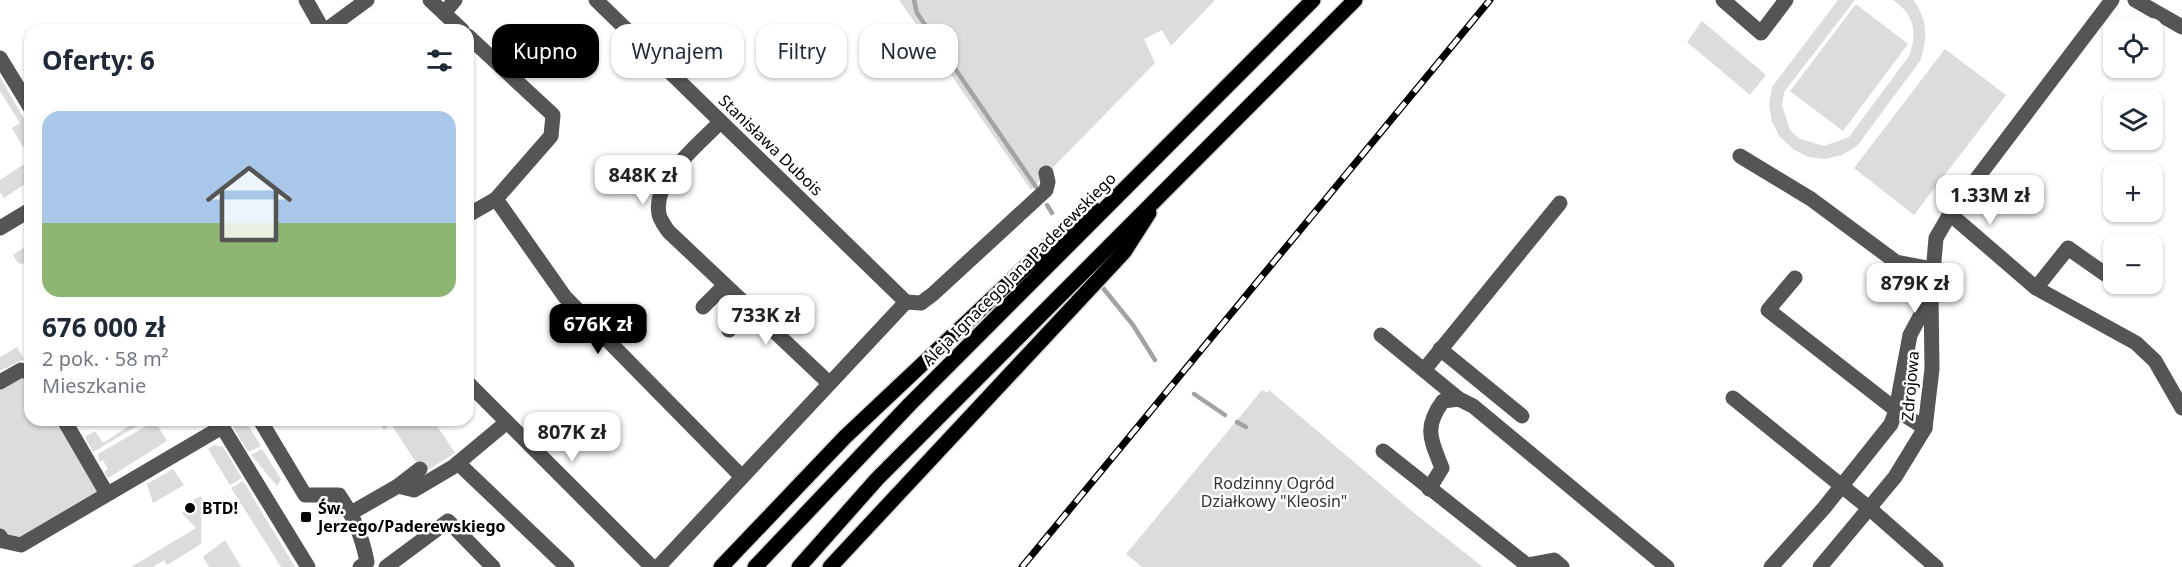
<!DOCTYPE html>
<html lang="pl">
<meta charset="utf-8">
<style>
body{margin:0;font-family:"Noto Sans",sans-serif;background:#f6f6f7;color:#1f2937;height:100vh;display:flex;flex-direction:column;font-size:22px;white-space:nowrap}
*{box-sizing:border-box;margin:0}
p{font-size:20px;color:#747a83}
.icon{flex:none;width:33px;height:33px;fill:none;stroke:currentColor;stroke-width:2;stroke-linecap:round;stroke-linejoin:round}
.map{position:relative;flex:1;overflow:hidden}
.panel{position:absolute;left:24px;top:24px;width:450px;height:402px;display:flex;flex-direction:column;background:#fff;border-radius:18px;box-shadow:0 2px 4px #0004}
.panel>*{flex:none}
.guide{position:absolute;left:492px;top:24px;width:570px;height:54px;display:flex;gap:12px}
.controls{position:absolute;left:2103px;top:18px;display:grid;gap:12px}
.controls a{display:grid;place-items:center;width:60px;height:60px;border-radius:12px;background:#fff;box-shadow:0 2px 4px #0004;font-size:30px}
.price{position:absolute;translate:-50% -51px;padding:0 14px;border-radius:12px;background:#fff;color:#222;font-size:20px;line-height:39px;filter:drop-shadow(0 2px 3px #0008)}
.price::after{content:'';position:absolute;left:50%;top:36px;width:18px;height:14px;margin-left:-9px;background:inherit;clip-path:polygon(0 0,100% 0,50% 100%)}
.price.selected{background:#000;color:#fff}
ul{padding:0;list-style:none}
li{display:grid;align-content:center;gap:12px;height:318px;padding:0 18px}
li span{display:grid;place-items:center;height:186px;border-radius:18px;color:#555}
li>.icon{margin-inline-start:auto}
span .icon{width:108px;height:108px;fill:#fffc;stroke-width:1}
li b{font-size:26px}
h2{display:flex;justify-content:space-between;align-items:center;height:72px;padding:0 18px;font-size:26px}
.chip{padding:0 21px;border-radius:18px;background:#fff;box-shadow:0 2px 4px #0004;font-size:21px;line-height:54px}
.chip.selected{background:#000;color:#fff}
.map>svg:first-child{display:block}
</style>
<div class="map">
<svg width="2182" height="567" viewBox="0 0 2182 567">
<rect width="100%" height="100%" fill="#fff"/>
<g fill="#dcdcdc">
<polygon points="899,0 1215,0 1171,46 1162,30 1144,39 1155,63 1031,190"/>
<path d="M 1838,0 L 1855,0 L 1784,92 L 1782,105 L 1790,130 L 1800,139 L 1824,146 L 1849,137 L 1909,56 C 1918,33 1914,14 1893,0 L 1913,0 C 1928,20 1928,38 1920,61 L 1857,146 L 1842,155 L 1825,159 L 1808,157 L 1793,149 L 1780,137 L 1772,122 L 1769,105 L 1772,87 Z"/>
<polygon points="1856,4 1908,44 1843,131 1790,91"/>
<polygon points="1702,21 1766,75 1750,95 1687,42"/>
<polygon points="1945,49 2006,95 1914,215 1854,168"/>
<polygon points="0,77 30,129 30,143 23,147 12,128 20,123 0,91"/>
<polygon points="26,163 30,171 28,182 4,198 0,192 0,180"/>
<polygon points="30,243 30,260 23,264 18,263 13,255"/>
<polygon points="17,347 24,359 0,371 0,357"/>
<polygon points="30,373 30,420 64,420 107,494 21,545 0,536 0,382"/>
<polygon points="1262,390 1267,393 1269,390 1413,512 1483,567 1142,567 1126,554"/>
<polygon points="125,420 147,420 93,452 85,437 95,431 103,443 129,426"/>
<polygon points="229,420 245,420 261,446 248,452"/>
<polygon points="378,420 433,420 455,453 423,473 391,424 384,430"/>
<polygon points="155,421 167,441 108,478 104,472 108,469 103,460 99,462 98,454"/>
<polygon points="214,445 223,447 242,478 230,485 208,449"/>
<polygon points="262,449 281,479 277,486 251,455"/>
<polygon points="173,469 184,485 153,503 147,484"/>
<polygon points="243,481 295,567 281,567 231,488"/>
<polygon points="202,496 201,544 167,565 164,560 153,567 131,567 196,528 182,513 195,504 193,500"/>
<polygon points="225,540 241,567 209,567 203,557"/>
</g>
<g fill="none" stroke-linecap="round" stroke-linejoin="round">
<g stroke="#a3a3a3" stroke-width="4.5">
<polyline points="914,0 917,13 1036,187"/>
<polyline points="1047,205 1052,213"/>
<polyline points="1103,288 1133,325 1155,360"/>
<polyline points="1194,394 1225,415"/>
<polyline points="1237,422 1246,427"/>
</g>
<g stroke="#dbdbdb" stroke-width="18">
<g id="major">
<polyline points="721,567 845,437 1070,225 1095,210"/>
<polyline points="755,567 910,404 1313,0"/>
<polyline points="799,567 877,479 1355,0"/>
<polyline points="830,567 1124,252 1149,213"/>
</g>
</g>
<g stroke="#555" stroke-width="15">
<polyline points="306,0 323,30"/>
<polyline points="430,0 462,30"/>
<polyline points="596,0 906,302 658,567"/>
<polyline points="1723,0 1761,33 1786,0"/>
<polyline points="2112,0 1950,214 2036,288 2136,343 2155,361 2182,408"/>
<polyline points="2135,0 2182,27"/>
<polyline points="444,13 455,0"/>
<polyline points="326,30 367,0"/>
<polyline points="468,36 553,115 551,136 496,199 468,215"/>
<polyline points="0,58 30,107"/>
<path d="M 720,122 C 699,145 652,180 659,214 C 660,220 665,226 668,231 L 829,383"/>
<polyline points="1740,156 1811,199 1896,262 1933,269"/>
<polyline points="496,199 565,297 742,477"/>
<polyline points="0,228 30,210"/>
<polyline points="1795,278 1768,310 1896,410 1925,428"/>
<polyline points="2036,288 2068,248 2105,274"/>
<polyline points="906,302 921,303 933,294 1046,190 1048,182 1046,173"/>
<polyline points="703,307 724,286"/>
<polyline points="729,330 749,309"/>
<polyline points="1381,335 1459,399"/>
<polyline points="1440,349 1522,416"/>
<polyline points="1424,370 1560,203"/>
<polyline points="0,382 21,370 30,373"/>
<polyline points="468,383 652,567"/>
<polyline points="1733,398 1869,508 1936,567"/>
<polyline points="64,420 107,494"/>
<polyline points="218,420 308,567"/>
<path d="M 260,420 L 305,495 L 339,495 C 354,517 362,536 367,562 L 360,567"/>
<polyline points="1383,451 1527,565 1554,560 1562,567"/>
<polyline points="458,463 567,567"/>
<polyline points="398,486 414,490 453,467 507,422"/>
<path d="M 1429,489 L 1442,468 C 1431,440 1423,428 1443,401 L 1459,399 L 1473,406 L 1667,567"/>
<polyline points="351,513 398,486 420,469"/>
<polyline points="0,536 3,541 21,545 222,427"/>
<polyline points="386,567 448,521 493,567"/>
<polyline points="1771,567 1824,508 1891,424 1896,410 1910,335 1931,296"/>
<polyline points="1820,567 1895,477 1925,428 1932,369 1931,296 1936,238 1950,214"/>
</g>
<use href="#major" stroke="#000" stroke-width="15"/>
<g stroke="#000" stroke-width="7">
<polyline id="rail" points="1022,567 1490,0"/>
</g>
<use href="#rail" stroke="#fff" stroke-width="4.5" stroke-dasharray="14" stroke-linecap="butt"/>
</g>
<g fill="#000" stroke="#fff" stroke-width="2">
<circle cx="190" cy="508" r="6"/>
<rect x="300" y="511" width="12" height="12" rx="3"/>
</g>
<g text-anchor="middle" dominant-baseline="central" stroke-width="5" stroke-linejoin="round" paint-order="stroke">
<g font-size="16" fill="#000" stroke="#fff">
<text transform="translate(771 145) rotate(44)">Stanisława Dubois</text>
<text transform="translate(1019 269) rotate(-45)">Aleja Ignacego Jana Paderewskiego</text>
<text transform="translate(1910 386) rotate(-85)">Zdrojowa</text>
</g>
<g font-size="16" fill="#333" stroke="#fff">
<text x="1274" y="483">Rodzinny Ogród<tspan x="1274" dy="18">Działkowy "Kleosin"</tspan></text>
</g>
<g font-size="16" font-weight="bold" fill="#000" stroke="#fff" text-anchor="start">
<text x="202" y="508">BTD!</text>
<text x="318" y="508">Św.<tspan x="318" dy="18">Jerzego/Paderewskiego</tspan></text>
</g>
</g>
</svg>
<div class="controls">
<a><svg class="icon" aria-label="locate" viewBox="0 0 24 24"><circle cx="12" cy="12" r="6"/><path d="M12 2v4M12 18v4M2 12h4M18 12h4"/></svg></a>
<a><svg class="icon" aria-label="layers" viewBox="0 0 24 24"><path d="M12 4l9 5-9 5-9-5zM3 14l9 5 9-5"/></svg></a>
<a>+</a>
<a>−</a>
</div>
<b class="price" style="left:643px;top:206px">848K zł</b>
<b class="price" style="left:1990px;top:226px">1.33M zł</b>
<b class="price" style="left:1915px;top:314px">879K zł</b>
<b class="price" style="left:766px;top:346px">733K zł</b>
<b class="price selected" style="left:598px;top:355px">676K zł</b>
<b class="price" style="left:572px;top:463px">807K zł</b>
<div class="guide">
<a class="chip selected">Kupno</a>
<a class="chip">Wynajem</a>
<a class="chip">Filtry</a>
<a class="chip">Nowe</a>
</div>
<section class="panel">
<h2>Oferty: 6<svg class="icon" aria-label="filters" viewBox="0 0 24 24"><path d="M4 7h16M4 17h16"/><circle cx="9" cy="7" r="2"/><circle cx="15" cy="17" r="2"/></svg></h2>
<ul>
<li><span style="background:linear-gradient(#a9c7e8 60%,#8fb573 0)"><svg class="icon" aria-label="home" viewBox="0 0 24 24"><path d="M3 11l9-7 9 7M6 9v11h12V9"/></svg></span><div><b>676 000 zł</b><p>2 pok. · 58 m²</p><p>Mieszkanie</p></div></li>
</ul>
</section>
</div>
